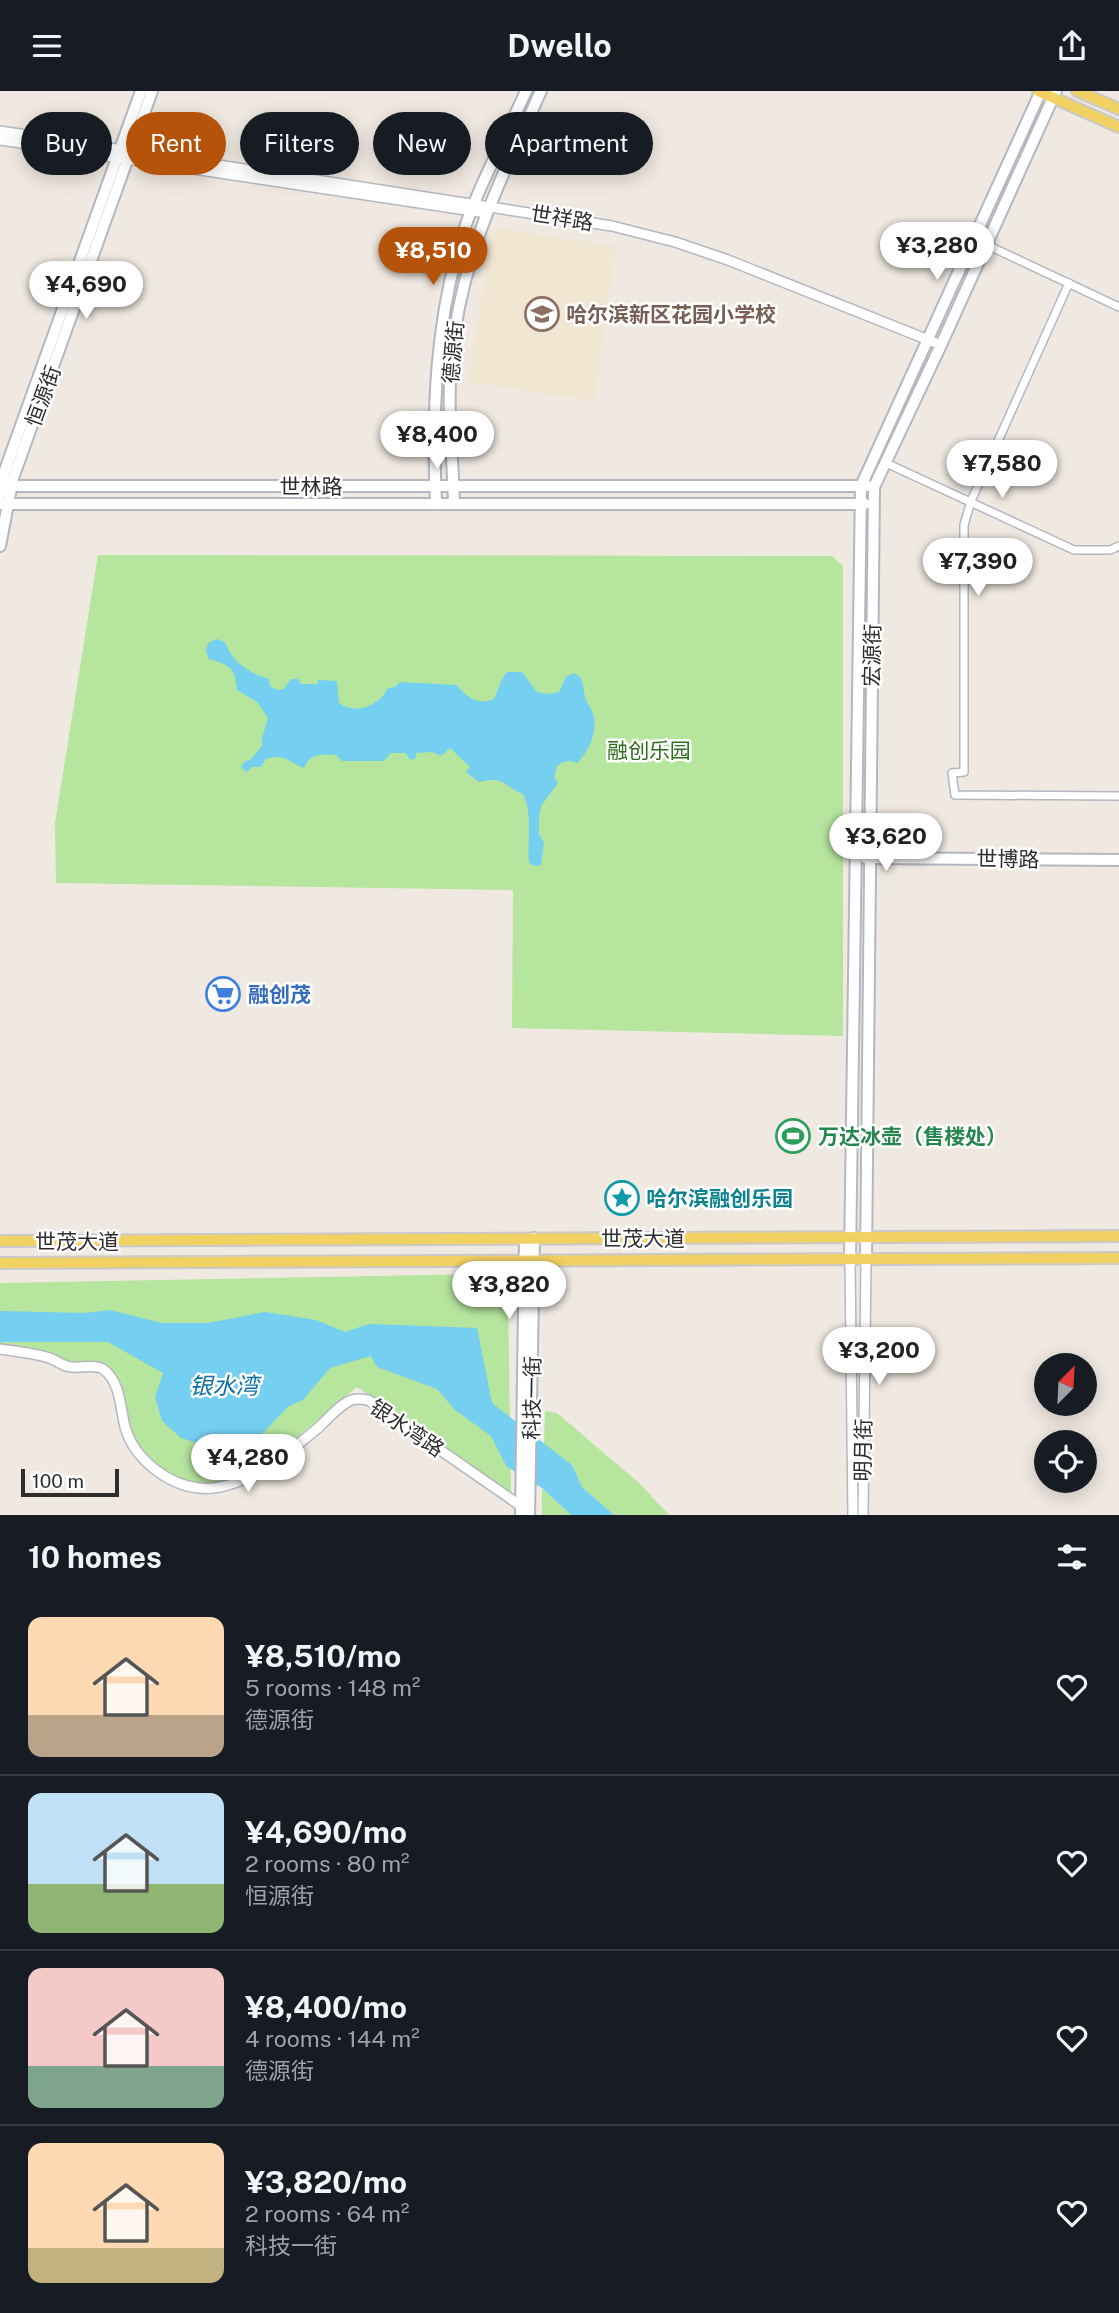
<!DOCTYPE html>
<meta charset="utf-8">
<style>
body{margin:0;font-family:"Public Sans","Noto Sans SC",sans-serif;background:#20242c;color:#f1f3f6;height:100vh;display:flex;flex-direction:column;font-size:26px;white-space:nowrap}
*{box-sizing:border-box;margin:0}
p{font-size:23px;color:#9ea1a6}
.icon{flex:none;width:38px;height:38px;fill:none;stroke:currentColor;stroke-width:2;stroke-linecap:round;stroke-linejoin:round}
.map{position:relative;height:1424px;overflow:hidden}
.panel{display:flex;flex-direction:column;background:#171b24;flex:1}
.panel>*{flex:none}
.top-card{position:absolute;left:21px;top:21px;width:700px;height:63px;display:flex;gap:14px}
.needle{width:46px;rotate:24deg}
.buttons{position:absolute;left:1034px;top:1262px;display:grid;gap:14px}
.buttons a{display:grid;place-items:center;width:63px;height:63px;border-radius:50%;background:#171b24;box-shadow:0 4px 18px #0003;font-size:35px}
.scale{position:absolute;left:21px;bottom:18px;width:98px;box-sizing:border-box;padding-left:7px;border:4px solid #2e2e2e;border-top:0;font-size:19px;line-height:24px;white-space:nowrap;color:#2e2e2e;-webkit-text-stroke:5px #fff;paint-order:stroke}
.price{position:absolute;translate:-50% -60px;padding:0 16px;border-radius:24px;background:#fff;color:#222;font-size:23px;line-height:46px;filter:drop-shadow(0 2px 4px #0008)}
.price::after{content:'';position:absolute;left:50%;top:42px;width:21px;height:16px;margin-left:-10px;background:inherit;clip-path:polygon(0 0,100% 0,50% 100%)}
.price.on{background:#b45309;color:#fff}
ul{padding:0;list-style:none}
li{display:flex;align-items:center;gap:21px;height:175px;padding:0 28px}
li+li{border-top:2px solid #363941}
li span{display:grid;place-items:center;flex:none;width:196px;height:140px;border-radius:14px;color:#555}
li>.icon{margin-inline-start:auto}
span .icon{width:84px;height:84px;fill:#fffc;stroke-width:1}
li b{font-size:30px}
h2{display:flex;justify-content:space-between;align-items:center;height:84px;padding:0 28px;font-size:30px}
.pill{padding:0 24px;border-radius:32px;background:#171b24;box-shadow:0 4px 18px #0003;font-size:24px;line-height:63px}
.pill.on{background:#b45309;color:#fff}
header{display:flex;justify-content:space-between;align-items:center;height:91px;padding:0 28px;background:#171b24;font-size:32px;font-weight:700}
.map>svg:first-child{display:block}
</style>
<header><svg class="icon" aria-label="menu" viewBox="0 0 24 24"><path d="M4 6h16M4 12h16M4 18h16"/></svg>Dwello<svg class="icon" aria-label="share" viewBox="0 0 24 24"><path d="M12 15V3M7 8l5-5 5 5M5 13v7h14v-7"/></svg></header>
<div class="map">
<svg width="1119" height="1424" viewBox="0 0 1119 1424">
<rect width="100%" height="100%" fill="#efe9e1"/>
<polygon fill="#f0e6d1" points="496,137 616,155 594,310 468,291 490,153"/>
<g fill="#b6e59e">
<polygon points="98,464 832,465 843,475 843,945 512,937 513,799 56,792 55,732"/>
<polygon points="483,1183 508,1209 511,1404 357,1296 243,1391 187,1398 141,1367 108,1278 58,1273 0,1261 0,1192"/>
<polygon points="545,1320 557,1322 639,1392 669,1424 614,1424 582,1396 572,1374 544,1353"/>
<polygon points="542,1397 571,1424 542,1424"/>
</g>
<g fill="#75cff0">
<path d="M 217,548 L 225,551 C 232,571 249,582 269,588 L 270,595 L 277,599 L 284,598 L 291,588 L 298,588 L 301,593 L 318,593 L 318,589 L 337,590 L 339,612 C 356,625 380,614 388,597 L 395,596 L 400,591 L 456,594 C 468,606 477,615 494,608 L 502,588 L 507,581 L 522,581 L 537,601 L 549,603 L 559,601 L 566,586 L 573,582 C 585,586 582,594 585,605 C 586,612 590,614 592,620 C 599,639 590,659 577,672 C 569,669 563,670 557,675 L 554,686 L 558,692 L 541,715 L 539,726 L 539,743 L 544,752 L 541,774 L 536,775 L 529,772 C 527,750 533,723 523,703 C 504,696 505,684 479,691 L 466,681 L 470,676 L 450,657 L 441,665 L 432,661 L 416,662 L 416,667 L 411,669 L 405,662 L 391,662 L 384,670 L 342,670 L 336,664 C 322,663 310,662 304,677 C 287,671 287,662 266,668 L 261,676 L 252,676 L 246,681 L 241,676 L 244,671 L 251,668 L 262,655 L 262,647 L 268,627 L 257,611 L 237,599 C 235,576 230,574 209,568 L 206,560 L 208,552 Z"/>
<polygon points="110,1219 162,1232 208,1232 265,1221 316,1229 345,1241 369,1233 477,1237 492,1312 572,1374 582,1396 614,1424 571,1424 542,1397 507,1376 491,1345 455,1319 437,1298 377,1276 371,1265 330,1277 303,1309 289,1315 258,1347 242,1354 214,1357 181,1347 162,1330 155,1306 163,1282 108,1251 0,1251 0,1220 85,1222"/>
</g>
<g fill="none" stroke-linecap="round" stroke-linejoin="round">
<g stroke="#b4b7c1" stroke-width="10">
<g id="minor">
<polyline points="987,154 1119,216"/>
<polyline points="1069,192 971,410 964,434 964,681 952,682 955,704 1119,705"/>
<polyline points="886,372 1074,459 1110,459 1119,455"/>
</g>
</g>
<g stroke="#b4b7c1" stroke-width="12">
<g id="tertiary">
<polyline points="0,40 612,135 675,151 728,169 941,254"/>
<polyline points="0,49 486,122"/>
<polyline points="850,1168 853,1424"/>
<path d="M 0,1258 C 17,1261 36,1262 52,1268 C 59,1271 64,1276 72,1276 C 81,1277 95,1273 103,1278 C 121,1291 120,1317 125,1336 C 134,1368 168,1394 199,1397 C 240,1402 290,1361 319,1336 C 329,1327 340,1313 352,1309 C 358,1307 362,1308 368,1309 L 521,1415"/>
<polyline points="863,1424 866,1168"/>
</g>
</g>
<g stroke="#b4b7c1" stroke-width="14">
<g id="secondary">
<polyline points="0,395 868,395"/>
<polyline points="0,404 4,382 141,0"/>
<polyline points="0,413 865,413"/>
<path d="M 436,413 C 432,322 435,230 463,142 C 479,94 505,47 526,0"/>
<path d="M 454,413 C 453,366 447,320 451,273 C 459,170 499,92 541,0"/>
<polyline points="0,455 13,387 152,0"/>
<polyline points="865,767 1119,769"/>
<polyline points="850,1168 861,395 1041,0"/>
<polyline points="866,1168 874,396 941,254 1056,0"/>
<polyline points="521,1424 525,1148"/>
<polyline points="529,1424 534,1147"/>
</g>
</g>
<g stroke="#c9c9c9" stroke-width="14">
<g id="primary">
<polyline points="1038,0 1119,36"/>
<polyline points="1077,0 1119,18"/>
<polyline points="0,1150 1119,1145"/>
<polyline points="0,1172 1119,1167"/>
</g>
</g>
<use href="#minor" stroke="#fff" stroke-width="7"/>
<use href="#tertiary" stroke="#fff" stroke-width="9"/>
<use href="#secondary" stroke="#fff" stroke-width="10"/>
<use href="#primary" stroke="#f2d163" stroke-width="10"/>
</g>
<defs>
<g id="school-ring" transform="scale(1.75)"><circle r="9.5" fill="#fff" stroke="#8d6e63" stroke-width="1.5"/><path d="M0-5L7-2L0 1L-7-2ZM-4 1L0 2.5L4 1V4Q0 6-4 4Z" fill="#8d6e63"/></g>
<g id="supermarket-ring" transform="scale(1.75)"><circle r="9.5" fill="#fff" stroke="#3f7fe0" stroke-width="1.5"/><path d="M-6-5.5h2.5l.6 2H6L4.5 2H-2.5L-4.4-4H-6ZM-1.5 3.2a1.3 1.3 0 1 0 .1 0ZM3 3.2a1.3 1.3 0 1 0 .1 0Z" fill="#3f7fe0"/></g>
<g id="stadium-ring" transform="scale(1.75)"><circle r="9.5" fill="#fff" stroke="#2e9e5b" stroke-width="1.5"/><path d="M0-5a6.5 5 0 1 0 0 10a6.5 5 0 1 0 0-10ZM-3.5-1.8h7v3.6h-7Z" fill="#2e9e5b"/></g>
<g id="sight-ring" transform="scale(1.75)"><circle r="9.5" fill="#fff" stroke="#0f9aa8" stroke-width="1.5"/><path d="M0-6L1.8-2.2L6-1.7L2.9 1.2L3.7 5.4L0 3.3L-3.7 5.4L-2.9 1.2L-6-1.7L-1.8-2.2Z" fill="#0f9aa8"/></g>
</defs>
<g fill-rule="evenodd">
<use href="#school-ring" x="542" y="223"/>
<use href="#supermarket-ring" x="223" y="903"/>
<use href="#stadium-ring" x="793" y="1045"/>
<use href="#sight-ring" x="622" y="1107"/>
</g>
<g text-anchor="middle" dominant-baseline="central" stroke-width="5" stroke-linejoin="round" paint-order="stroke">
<g font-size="21" fill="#2e2e2e" stroke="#fff">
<text transform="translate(562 127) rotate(9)">世祥路</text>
<text transform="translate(453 261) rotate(-85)">德源街</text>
<text transform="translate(43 305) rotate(-70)">恒源街</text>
<text x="311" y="395">世林路</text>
<text transform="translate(872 564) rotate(-89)">宏源街</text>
<text transform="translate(1008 768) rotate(1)">世博路</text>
<text x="643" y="1147">世茂大道</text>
<text x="77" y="1150">世茂大道</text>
<text transform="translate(532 1307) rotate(-89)">科技一街</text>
<text transform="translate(407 1337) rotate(34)">银水湾路</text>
<text transform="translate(863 1359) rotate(-89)">明月街</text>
</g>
<g font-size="21" font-weight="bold" fill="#785e54" stroke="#fff" text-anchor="start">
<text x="566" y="223">哈尔滨新区花园小学校</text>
</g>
<g font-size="21" fill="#2c6e1b" stroke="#fff">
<text x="649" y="659">融创乐园</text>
</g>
<g font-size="21" font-weight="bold" fill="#366cbe" stroke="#fff" text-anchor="start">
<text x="248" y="903">融创茂</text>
</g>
<g font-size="21" font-weight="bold" fill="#27864d" stroke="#fff" text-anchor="start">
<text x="818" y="1045">万达冰壶（售楼处）</text>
</g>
<g font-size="21" font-weight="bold" fill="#0d838f" stroke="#fff" text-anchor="start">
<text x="646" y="1107">哈尔滨融创乐园</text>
</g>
<g font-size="23" font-style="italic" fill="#0d6fa3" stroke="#fff">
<text x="224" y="1294">银水湾</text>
</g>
</g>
</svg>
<div class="buttons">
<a><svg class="needle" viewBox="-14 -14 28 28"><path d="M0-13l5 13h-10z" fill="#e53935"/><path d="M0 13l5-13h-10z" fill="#9ea1a6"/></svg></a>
<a><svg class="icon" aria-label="locate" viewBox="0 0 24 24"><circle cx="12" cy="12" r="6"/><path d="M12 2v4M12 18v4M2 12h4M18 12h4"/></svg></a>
</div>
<div class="scale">100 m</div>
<b class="price" style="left:937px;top:191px">¥3,280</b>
<b class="price on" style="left:433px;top:196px">¥8,510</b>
<b class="price" style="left:86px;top:230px">¥4,690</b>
<b class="price" style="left:437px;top:380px">¥8,400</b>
<b class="price" style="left:1002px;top:409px">¥7,580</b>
<b class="price" style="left:978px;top:507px">¥7,390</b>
<b class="price" style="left:886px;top:782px">¥3,620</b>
<b class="price" style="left:509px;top:1230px">¥3,820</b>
<b class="price" style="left:879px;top:1296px">¥3,200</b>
<b class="price" style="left:248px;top:1403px">¥4,280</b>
<div class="top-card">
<a class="pill">Buy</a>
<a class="pill on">Rent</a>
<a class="pill">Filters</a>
<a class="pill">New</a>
<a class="pill">Apartment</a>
</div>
</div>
<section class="panel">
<h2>10 homes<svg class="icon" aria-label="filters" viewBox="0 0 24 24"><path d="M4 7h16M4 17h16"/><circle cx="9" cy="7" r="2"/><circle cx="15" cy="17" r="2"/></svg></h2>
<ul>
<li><span style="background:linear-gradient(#ffd9b3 70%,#b9a48a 0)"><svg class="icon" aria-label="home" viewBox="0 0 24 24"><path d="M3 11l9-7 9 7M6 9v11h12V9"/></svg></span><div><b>¥8,510/mo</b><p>5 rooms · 148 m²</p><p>德源街</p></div><svg class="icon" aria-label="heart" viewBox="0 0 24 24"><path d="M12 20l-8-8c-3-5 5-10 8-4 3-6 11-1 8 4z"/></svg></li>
<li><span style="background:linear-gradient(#bfe0f5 65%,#8fb573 0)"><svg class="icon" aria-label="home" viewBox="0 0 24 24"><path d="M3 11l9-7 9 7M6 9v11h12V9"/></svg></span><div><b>¥4,690/mo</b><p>2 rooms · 80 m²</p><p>恒源街</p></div><svg class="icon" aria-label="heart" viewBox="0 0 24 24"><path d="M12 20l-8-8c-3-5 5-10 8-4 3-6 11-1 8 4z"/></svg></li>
<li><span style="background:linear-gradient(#f6c9c9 70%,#7fa58c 0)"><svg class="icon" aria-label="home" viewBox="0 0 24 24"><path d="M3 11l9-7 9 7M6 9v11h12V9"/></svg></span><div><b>¥8,400/mo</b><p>4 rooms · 144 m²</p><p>德源街</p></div><svg class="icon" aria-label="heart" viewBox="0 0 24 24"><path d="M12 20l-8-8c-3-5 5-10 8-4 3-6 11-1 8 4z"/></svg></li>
<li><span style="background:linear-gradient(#ffd9b3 75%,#c2b280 0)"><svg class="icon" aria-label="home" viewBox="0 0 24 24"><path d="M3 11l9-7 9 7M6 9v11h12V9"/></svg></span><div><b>¥3,820/mo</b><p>2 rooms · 64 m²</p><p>科技一街</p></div><svg class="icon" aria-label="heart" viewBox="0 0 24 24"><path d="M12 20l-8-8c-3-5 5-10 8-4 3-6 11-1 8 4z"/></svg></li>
</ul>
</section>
